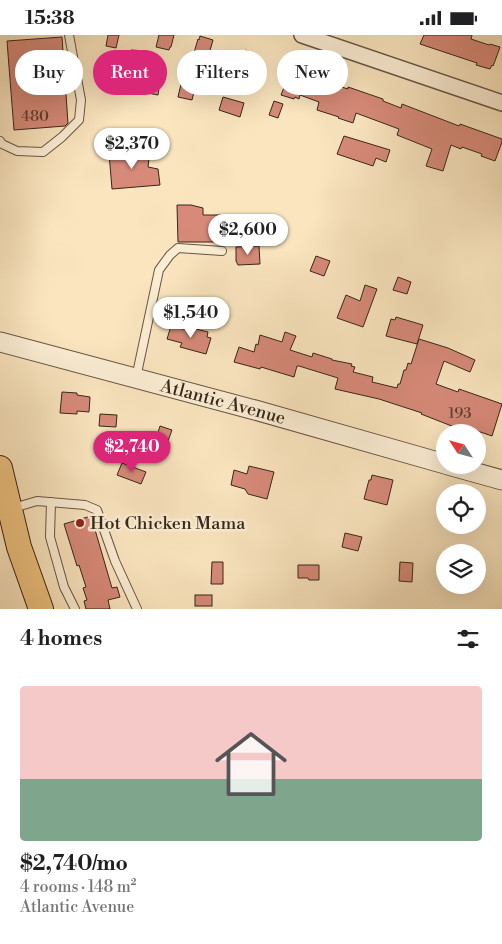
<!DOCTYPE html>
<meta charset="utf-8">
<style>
body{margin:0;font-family:"Libre Bodoni",serif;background:#f6f6f6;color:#202124;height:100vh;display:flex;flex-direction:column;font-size:19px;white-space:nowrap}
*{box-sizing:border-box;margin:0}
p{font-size:16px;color:#757577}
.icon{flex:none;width:28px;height:28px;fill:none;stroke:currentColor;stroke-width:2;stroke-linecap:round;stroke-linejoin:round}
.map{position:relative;height:574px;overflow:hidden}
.side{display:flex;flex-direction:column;background:#fff;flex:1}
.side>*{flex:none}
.hud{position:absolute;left:15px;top:15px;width:472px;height:45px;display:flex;gap:10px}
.needle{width:32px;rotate:306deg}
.buttons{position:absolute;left:436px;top:389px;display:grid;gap:10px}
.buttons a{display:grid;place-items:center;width:50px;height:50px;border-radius:50%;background:#fff;box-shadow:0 5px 20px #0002;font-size:25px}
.price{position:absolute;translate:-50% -42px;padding:0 11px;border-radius:18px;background:#fff;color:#222;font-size:16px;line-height:32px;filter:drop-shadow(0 1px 2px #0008)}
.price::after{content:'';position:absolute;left:50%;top:30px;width:15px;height:11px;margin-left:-8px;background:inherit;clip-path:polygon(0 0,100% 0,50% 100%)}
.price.active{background:#db2777;color:#fff}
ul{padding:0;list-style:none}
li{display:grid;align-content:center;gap:10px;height:265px;padding:0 20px}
li span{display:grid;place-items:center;height:155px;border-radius:5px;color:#555}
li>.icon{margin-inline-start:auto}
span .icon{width:90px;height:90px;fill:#fffc;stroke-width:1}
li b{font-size:21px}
h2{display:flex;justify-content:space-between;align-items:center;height:60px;padding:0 20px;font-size:21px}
.pill{padding:0 18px;border-radius:22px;background:#fff;box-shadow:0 5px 20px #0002;font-size:18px;line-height:45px}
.pill.active{background:#db2777;color:#fff}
.status{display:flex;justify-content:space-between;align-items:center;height:35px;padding:0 25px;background:#fff;direction:ltr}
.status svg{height:14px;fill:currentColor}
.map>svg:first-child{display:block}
</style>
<div class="status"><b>15:38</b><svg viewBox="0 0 49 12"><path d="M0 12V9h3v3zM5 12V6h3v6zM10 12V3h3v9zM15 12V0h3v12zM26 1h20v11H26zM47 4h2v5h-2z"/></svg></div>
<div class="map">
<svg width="502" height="574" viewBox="0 0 502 574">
<rect width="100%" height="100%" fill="#fae5bf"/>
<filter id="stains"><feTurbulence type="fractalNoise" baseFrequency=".004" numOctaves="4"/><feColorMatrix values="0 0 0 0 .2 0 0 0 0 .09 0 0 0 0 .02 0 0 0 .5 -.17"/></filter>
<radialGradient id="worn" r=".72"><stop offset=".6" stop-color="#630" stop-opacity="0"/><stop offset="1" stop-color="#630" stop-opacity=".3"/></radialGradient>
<g fill="#d78a79" stroke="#36261a">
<polygon points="108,0 119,0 116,13 106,11"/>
<polygon points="159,0 174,0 171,12 170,12 169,15 156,12"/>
<polygon points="424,0 472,0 471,4 489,10 490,9 500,12 495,26 493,31 492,30 490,34 476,30 477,28 420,9"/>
<polygon points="200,1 213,5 207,26 193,21 198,4 199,5"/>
<polygon points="62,2 68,88 65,91 14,95 7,6"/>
<polygon points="131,15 147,16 145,34 130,32"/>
<polygon points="245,15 255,18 254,23 256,23 250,40 233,35 238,17 244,19"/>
<polygon points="293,40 320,50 322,46 348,54 348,52 383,64 383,66 401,73 402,69 459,91 460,89 502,104 502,107 495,126 481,121 482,119 462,112 461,114 451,110 443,136 426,131 432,114 397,100 399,94 356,78 353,88 338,83 339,82 317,75 319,67 300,60 299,64 295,62 294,64 281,60 287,45 291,47"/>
<polygon points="149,45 160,47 158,60 147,58"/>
<polygon points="181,49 195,53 192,65 178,62"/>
<polygon points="223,62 244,68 240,82 219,75"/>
<polygon points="274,66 283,69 278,83 269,80"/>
<polygon points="344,101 390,115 386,127 376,123 373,131 337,119"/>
<polygon points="150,115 148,132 158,134 160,150 112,154 109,118"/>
<polygon points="177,170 191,170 203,173 203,180 224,180 225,193 217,193 218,207 178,207"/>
<polygon points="259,211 260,229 238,230 236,226 236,212"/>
<polygon points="316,221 330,226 324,241 310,236"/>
<polygon points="398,242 411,247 407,259 393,255"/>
<polygon points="365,250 377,254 363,292 337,283 346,260 360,266"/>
<polygon points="396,282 423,290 417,309 386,301 391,284 395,285"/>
<polygon points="171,291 187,295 195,296 196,294 208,297 207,302 211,303 206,319 180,312 182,308 167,304"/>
<polygon points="285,297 296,301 290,315 312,322 313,318 332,324 332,325 352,329 351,331 355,332 353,337 373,342 372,347 397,353 398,349 400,349 404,335 406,335 408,328 411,329 419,304 448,313 475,325 470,337 444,326 436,349 458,357 459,354 502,369 492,401 463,391 462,395 421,379 422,378 379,364 335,354 338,343 299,331 297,331 294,342 261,332 260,334 234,327 239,312 254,317 256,309 258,310 260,300 282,307"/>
<polygon points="62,357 77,358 77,360 90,362 89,377 77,376 77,379 60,378"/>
<polygon points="100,379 117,380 116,392 99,391"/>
<polygon points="160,391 172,395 168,406 170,410 167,413 165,420 152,416"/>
<polygon points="122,428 146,437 141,449 117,440"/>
<polygon points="249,431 274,437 267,464 248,459 245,454 231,450 234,435 247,439"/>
<polygon points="372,440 393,445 387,470 364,464 369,445 371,445"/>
<polygon points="91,481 112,553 117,552 120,562 108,565 110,574 86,574 84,566 87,565 83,553 86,552 79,530 77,531 64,489"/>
<polygon points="345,498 362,502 358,516 342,512"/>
<polygon points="212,527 223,527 223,549 211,549"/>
<polygon points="400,527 413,528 412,547 399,546"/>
<polygon points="298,530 319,530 319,545 309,545 308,543 298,543"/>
<rect x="195" y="560" width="17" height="11"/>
</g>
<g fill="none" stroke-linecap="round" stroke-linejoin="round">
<g stroke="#675643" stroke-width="10">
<g id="service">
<polyline points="0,106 2,109 17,116 43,117 62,102 79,85 81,65 69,0"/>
<polyline points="136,343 159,235 170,220 178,213 222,216"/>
<polyline points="51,467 50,502 64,552 75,574"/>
<polyline points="13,473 37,466 85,470 97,475 115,526 137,574"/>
</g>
</g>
<g stroke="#675643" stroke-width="18">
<polyline id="minor" points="302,0 502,68"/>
</g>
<g stroke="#675643" stroke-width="21">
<g id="tertiary">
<path id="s1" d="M 0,307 L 255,375 L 445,429"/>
<polyline points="448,430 502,445"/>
</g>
</g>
<g stroke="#36261a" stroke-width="26">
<polyline id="primary" points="0,433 19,512 41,574"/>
</g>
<use href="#service" stroke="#fceed5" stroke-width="8"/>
<use href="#minor" stroke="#fceed5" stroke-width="15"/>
<use href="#tertiary" stroke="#fceed5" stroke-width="19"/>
<use href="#primary" stroke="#edc280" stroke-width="24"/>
</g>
<circle fill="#8f2418" stroke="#fceed5" stroke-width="2" cx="80" cy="488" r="5"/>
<g text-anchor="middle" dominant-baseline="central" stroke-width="5" stroke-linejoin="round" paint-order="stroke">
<g font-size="15" fill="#5e3f32">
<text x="35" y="81">480</text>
<text x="460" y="378">193</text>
</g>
<g font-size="18" fill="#36261a" stroke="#fceed5">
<text stroke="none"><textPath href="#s1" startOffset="231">Atlantic Avenue</textPath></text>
</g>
<g font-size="18" fill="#36261a" stroke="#fceed5" text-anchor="start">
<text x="90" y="488">Hot Chicken Mama</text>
</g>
</g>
<rect width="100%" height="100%" filter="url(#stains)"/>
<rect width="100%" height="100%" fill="url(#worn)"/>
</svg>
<div class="buttons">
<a><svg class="needle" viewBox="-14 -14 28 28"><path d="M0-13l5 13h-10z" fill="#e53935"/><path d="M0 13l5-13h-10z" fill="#757577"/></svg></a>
<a><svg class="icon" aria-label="locate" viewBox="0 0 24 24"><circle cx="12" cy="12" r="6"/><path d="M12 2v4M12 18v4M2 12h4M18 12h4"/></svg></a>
<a><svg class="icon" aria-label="layers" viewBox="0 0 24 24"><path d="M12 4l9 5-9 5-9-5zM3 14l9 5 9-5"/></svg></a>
</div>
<b class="price" style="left:132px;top:135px">$2,370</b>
<b class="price" style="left:248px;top:221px">$2,600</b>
<b class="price" style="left:191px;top:304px">$1,540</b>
<b class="price active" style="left:132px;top:438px">$2,740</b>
<div class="hud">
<a class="pill">Buy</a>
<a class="pill active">Rent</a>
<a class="pill">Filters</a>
<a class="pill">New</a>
</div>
</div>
<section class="side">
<h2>4 homes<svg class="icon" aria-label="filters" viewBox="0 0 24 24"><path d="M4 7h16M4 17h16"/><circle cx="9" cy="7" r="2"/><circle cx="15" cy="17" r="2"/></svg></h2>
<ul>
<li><span style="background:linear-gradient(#f6c9c9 60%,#7fa58c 0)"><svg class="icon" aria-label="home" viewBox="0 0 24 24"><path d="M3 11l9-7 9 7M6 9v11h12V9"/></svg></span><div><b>$2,740/mo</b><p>4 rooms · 148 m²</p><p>Atlantic Avenue</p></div></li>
</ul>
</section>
